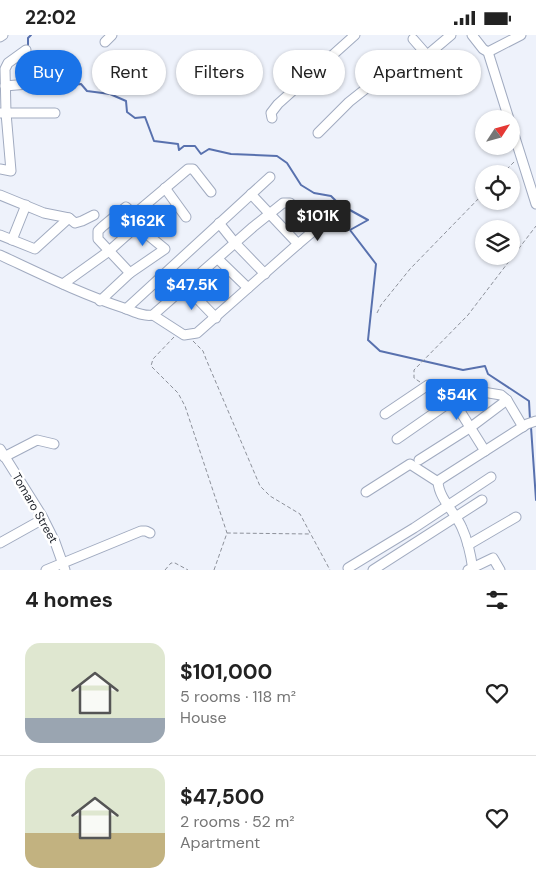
<!DOCTYPE html>
<meta charset="utf-8">
<style>
body{margin:0;font-family:"DM Sans",sans-serif;background:#f6f6f6;color:#222;height:100vh;display:flex;flex-direction:column;font-size:19px;white-space:nowrap}
*{box-sizing:border-box;margin:0}
p{font-size:16px;color:#767676}
.icon{flex:none;width:28px;height:28px;fill:none;stroke:currentColor;stroke-width:2;stroke-linecap:round;stroke-linejoin:round}
.map{position:relative;height:535px;overflow:hidden}
.sheet{display:flex;flex-direction:column;background:#fff;flex:1}
.sheet>*{flex:none}
.guide{position:absolute;left:15px;top:15px;width:506px;height:45px;display:flex;gap:10px}
.needle{width:32px;rotate:54deg}
.controls{position:absolute;left:475px;top:75px;display:grid;gap:10px}
.controls a{display:grid;place-items:center;width:45px;height:45px;border-radius:50%;background:#fff;box-shadow:0 1px 4px #0004;font-size:25px}
.price{position:absolute;translate:-50% -42px;padding:0 11px;border-radius:5px;background:#1a73e8;color:#fff;font-size:16px;line-height:32px;filter:drop-shadow(0 1px 2px #0008)}
.price::after{content:'';position:absolute;left:50%;top:30px;width:15px;height:11px;margin-left:-8px;background:inherit;clip-path:polygon(0 0,100% 0,50% 100%)}
.price.selected{background:#222;color:#fff}
ul{padding:0;list-style:none}
li{display:flex;align-items:center;gap:15px;height:125px;padding:0 25px}
li+li{border-top:1px solid #e0e0e0}
li span{display:grid;place-items:center;flex:none;width:140px;height:100px;border-radius:15px;color:#555}
li>.icon{margin-inline-start:auto}
span .icon{width:60px;height:60px;fill:#fffc;stroke-width:1}
li b{font-size:21px}
h2{display:flex;justify-content:space-between;align-items:center;height:60px;padding:0 25px;font-size:21px}
.pill{padding:0 18px;border-radius:22px;background:#fff;box-shadow:0 1px 4px #0004;font-size:18px;line-height:45px}
.pill.selected{background:#1a73e8;color:#fff}
.status{display:flex;justify-content:space-between;align-items:center;height:35px;padding:0 25px;background:#fff;direction:ltr}
.status svg{height:14px;fill:currentColor}
.map>svg:first-child{display:block}
</style>
<div class="status"><b>22:02</b><svg viewBox="0 0 49 12"><path d="M0 12V9h3v3zM5 12V6h3v6zM10 12V3h3v9zM15 12V0h3v12zM26 1h20v11H26zM47 4h2v5h-2z"/></svg></div>
<div class="map">
<svg width="536" height="535" viewBox="0 0 536 535">
<rect width="100%" height="100%" fill="#eef2fb"/>
<g fill="none" stroke-linecap="round" stroke-linejoin="round">
<g stroke="#5871ae" stroke-width="2">
<polyline points="28,12 28,3 31,0"/>
<polyline points="29,16 31,21 60,30 62,39 54,44 56,55 72,50 81,49 87,56 110,59 126,66 127,77 135,83 145,82 154,106 178,109 179,115 184,111 195,111 201,119 209,114 231,119 277,121 287,128 301,150 314,158 331,161 339,169 368,185 350,195 376,229 368,305 380,316 463,335 485,331 488,339 529,366 530,385"/>
<polyline points="531,392 536,465"/>
</g>
<g stroke="#a1abc0" stroke-width="11">
<g id="minor">
<polyline points="472,0 483,14 488,17 509,84"/>
<polyline points="0,2 3,0"/>
<polyline points="413,4 427,20"/>
<polyline points="105,7 112,0"/>
<polyline points="488,17 521,0"/>
<polyline points="5,51 28,49"/>
<polyline points="0,78 55,78"/>
<polyline points="272,83 271,78 278,69 355,0"/>
<polyline points="511,90 536,169"/>
<polyline points="318,98 349,67 383,40 396,44 400,43 451,0"/>
<polyline points="0,134 11,136 6,78 5,34 8,28 26,15"/>
<polyline points="165,153 186,182"/>
<polyline points="0,160 44,178 69,183 75,188 82,186 94,180"/>
<polyline points="219,188 235,208 265,239"/>
<polyline points="0,200 35,214 69,183"/>
<polyline points="12,205 26,170"/>
<polyline points="298,209 324,187"/>
<path d="M 0,220 C 41,239 81,259 124,273 C 133,276 143,282 153,280 L 253,192 L 283,168 L 290,168 L 315,193"/>
<polyline points="218,224 248,253"/>
<polyline points="130,238 98,204 98,196 102,192 126,172 132,178 137,177 188,134 193,134 211,157"/>
<polyline points="63,249 109,216 137,191 165,214 130,238 100,266"/>
<polyline points="186,252 216,283"/>
<polyline points="126,274 270,142"/>
<polyline points="153,280 184,300 197,298 298,209 251,159"/>
<polyline points="385,379 428,350 453,352"/>
<polyline points="397,404 453,365"/>
<polyline points="0,414 42,481 55,507 65,535"/>
<polyline points="485,416 453,365 453,352 501,360 507,365 523,392"/>
<polyline points="4,422 37,405 54,409"/>
<polyline points="419,425 471,392 507,365"/>
<polyline points="366,457 410,429 438,447"/>
<polyline points="0,508 43,484"/>
<polyline points="468,510 516,482"/>
<polyline points="348,533 414,493 491,442"/>
<polyline points="46,535 141,496 146,496 150,498"/>
<polyline points="373,535 482,465"/>
<polyline points="468,535 493,523 500,535"/>
<path d="M 473,535 C 471,521 468,506 462,493 C 456,478 439,464 438,447 L 441,444 L 527,389 L 536,386"/>
</g>
</g>
<g stroke="#8d919a" stroke-width="1" stroke-dasharray="4 2.5" stroke-linecap="butt">
<polyline points="502,139 515,126"/>
<polyline points="377,278 381,270 410,234 484,158"/>
<polyline points="174,302 153,324 151,331 178,358 185,371 227,498"/>
<polyline points="193,306 203,316 206,324 260,451 270,461 300,479 330,535"/>
<polyline points="420,347 414,343 414,335 468,280 536,191"/>
<polyline points="165,535 171,528 175,528 188,535"/>
<polyline points="214,535 227,498 311,499"/>
</g>
<use href="#minor" stroke="#fff" stroke-width="9"/>
</g>
<g text-anchor="middle" dominant-baseline="central" stroke-width="5" stroke-linejoin="round" paint-order="stroke">
<g font-size="12" fill="#191d25" stroke="#fff">
<text transform="translate(35 473) rotate(60)">Tomaro Street</text>
</g>
</g>
</svg>
<div class="controls">
<a><svg class="needle" viewBox="-14 -14 28 28"><path d="M0-13l5 13h-10z" fill="#e53935"/><path d="M0 13l5-13h-10z" fill="#767676"/></svg></a>
<a><svg class="icon" aria-label="locate" viewBox="0 0 24 24"><circle cx="12" cy="12" r="6"/><path d="M12 2v4M12 18v4M2 12h4M18 12h4"/></svg></a>
<a><svg class="icon" aria-label="layers" viewBox="0 0 24 24"><path d="M12 4l9 5-9 5-9-5zM3 14l9 5 9-5"/></svg></a>
</div>
<b class="price selected" style="left:318px;top:207px">$101K</b>
<b class="price" style="left:143px;top:212px">$162K</b>
<b class="price" style="left:192px;top:276px">$47.5K</b>
<b class="price" style="left:457px;top:386px">$54K</b>
<div class="guide">
<a class="pill selected">Buy</a>
<a class="pill">Rent</a>
<a class="pill">Filters</a>
<a class="pill">New</a>
<a class="pill">Apartment</a>
</div>
</div>
<section class="sheet">
<h2>4 homes<svg class="icon" aria-label="filters" viewBox="0 0 24 24"><path d="M4 7h16M4 17h16"/><circle cx="9" cy="7" r="2"/><circle cx="15" cy="17" r="2"/></svg></h2>
<ul>
<li><span style="background:linear-gradient(#dfe7d0 75%,#9aa5b1 0)"><svg class="icon" aria-label="home" viewBox="0 0 24 24"><path d="M3 11l9-7 9 7M6 9v11h12V9"/></svg></span><div><b>$101,000</b><p>5 rooms · 118 m²</p><p>House</p></div><svg class="icon" aria-label="heart" viewBox="0 0 24 24"><path d="M12 20l-8-8c-3-5 5-10 8-4 3-6 11-1 8 4z"/></svg></li>
<li><span style="background:linear-gradient(#dfe7d0 65%,#c2b280 0)"><svg class="icon" aria-label="home" viewBox="0 0 24 24"><path d="M3 11l9-7 9 7M6 9v11h12V9"/></svg></span><div><b>$47,500</b><p>2 rooms · 52 m²</p><p>Apartment</p></div><svg class="icon" aria-label="heart" viewBox="0 0 24 24"><path d="M12 20l-8-8c-3-5 5-10 8-4 3-6 11-1 8 4z"/></svg></li>
</ul>
</section>
